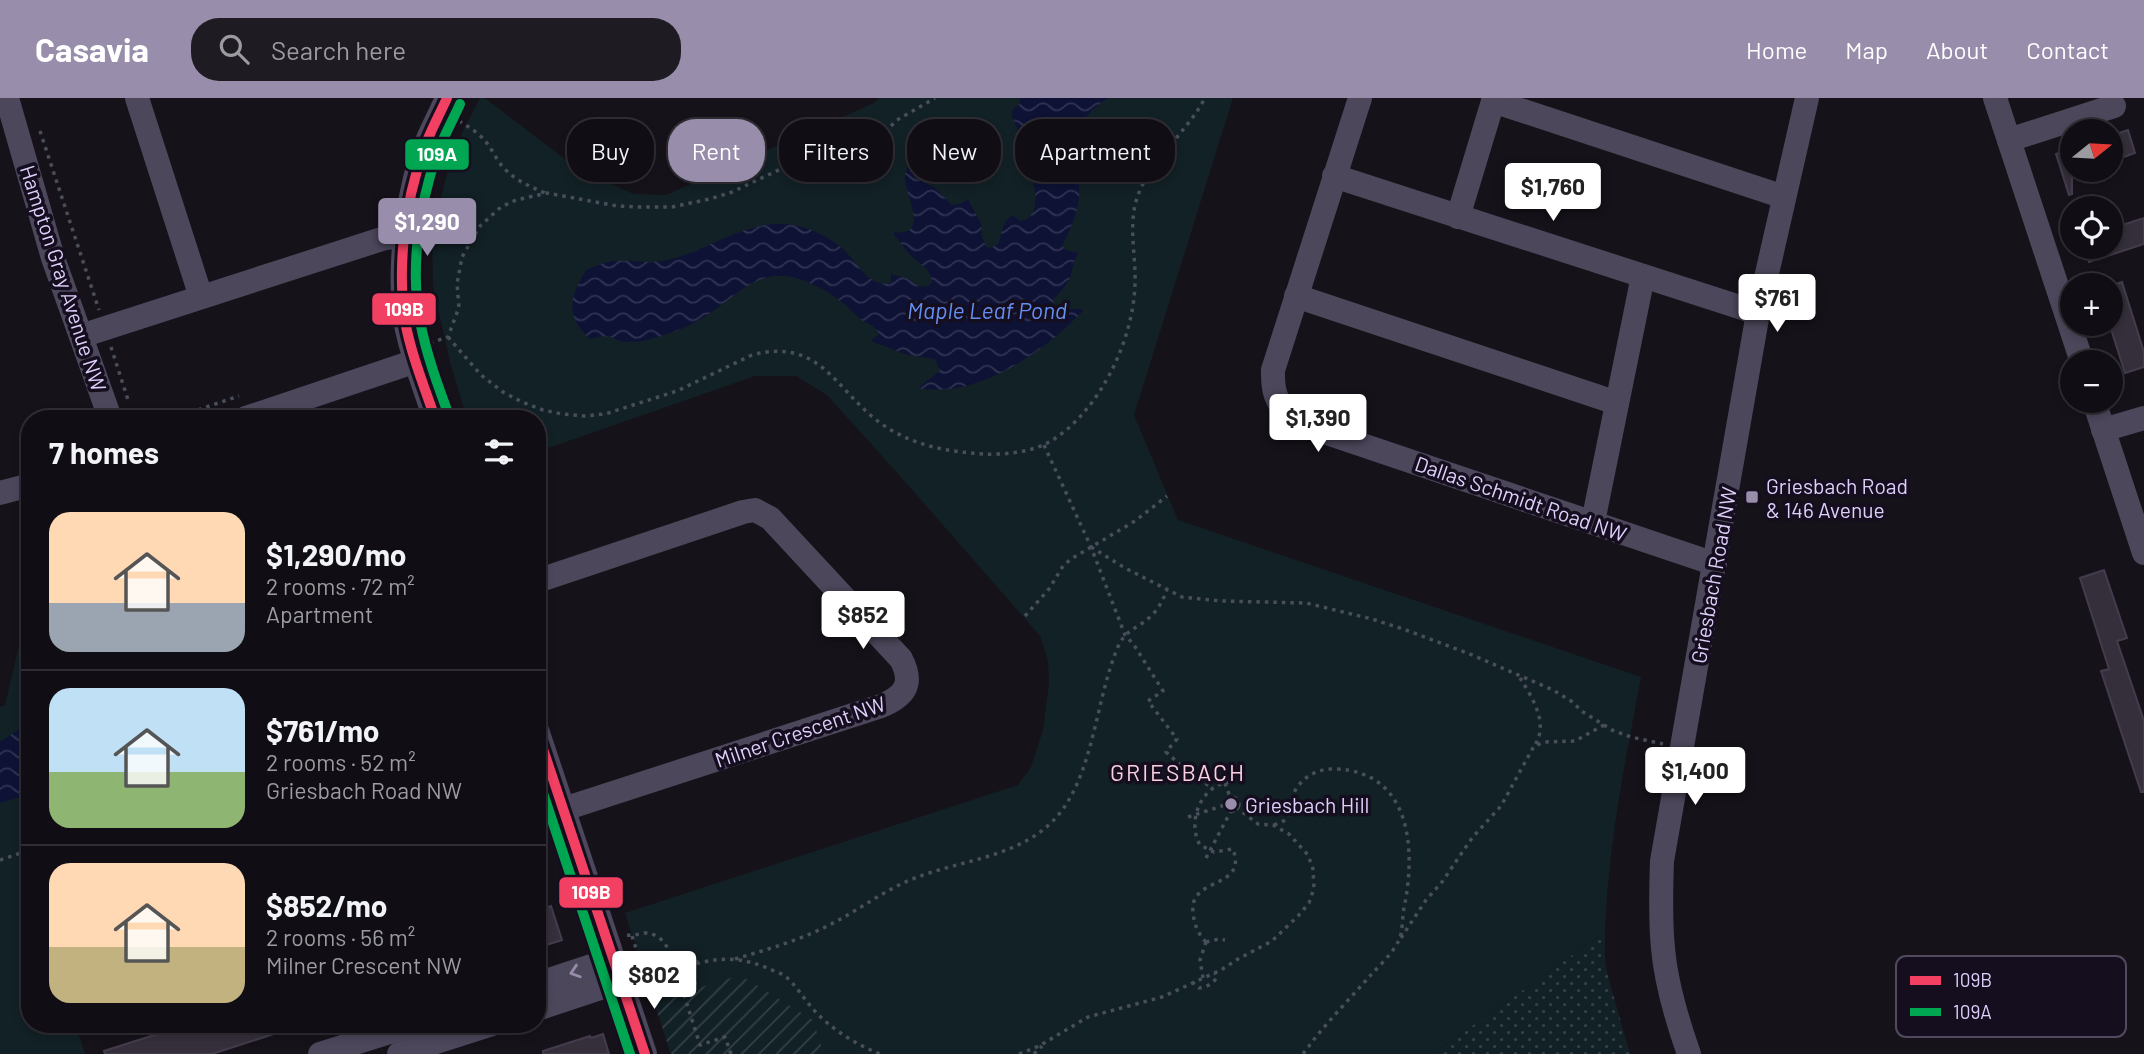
<!DOCTYPE html>
<meta charset="utf-8">
<style>
body{margin:0;font-family:Barlow,sans-serif;background:#1e1c22;color:#f1f3f6;height:100vh;display:flex;flex-direction:column;font-size:26px;white-space:nowrap}
*{box-sizing:border-box;margin:0}
p{font-size:23px;color:#9c9ca0}
.icon{flex:none;width:38px;height:38px;fill:none;stroke:currentColor;stroke-width:2;stroke-linecap:round;stroke-linejoin:round}
.map{position:relative;flex:1;overflow:hidden}
.sheet{position:absolute;left:21px;top:312px;width:525px;height:623px;display:flex;flex-direction:column;background:#100e14;border-radius:28px;box-shadow:0 4px 10px #0003,0 0 0 2px #302e34}
.sheet>*{flex:none}
.top-card{position:absolute;left:567px;top:21px;width:665px;height:63px;display:flex;gap:14px}
.needle{width:46px;rotate:72deg}
.buttons{position:absolute;left:2060px;top:21px;display:grid;gap:14px}
.buttons a{display:grid;place-items:center;width:63px;height:63px;border-radius:50%;background:#100e14;box-shadow:0 4px 10px #0003,0 0 0 2px #302e34;font-size:35px}
.price{position:absolute;translate:-50% -60px;padding:0 16px;border-radius:7px;background:#fff;color:#222;font-size:23px;line-height:46px;filter:drop-shadow(0 2px 4px #0008)}
.price::after{content:'';position:absolute;left:50%;top:42px;width:21px;height:16px;margin-left:-10px;background:inherit;clip-path:polygon(0 0,100% 0,50% 100%)}
.price.selected{background:#998dac;color:#fff}
ul{padding:0;list-style:none}
li{display:flex;align-items:center;gap:21px;height:175px;padding:0 28px}
li+li{border-top:2px solid #302e34}
li span{display:grid;place-items:center;flex:none;width:196px;height:140px;border-radius:21px;color:#555}
li>.icon{margin-inline-start:auto}
span .icon{width:84px;height:84px;fill:#fffc;stroke-width:1}
li b{font-size:30px}
h2{display:flex;justify-content:space-between;align-items:center;height:84px;padding:0 28px;font-size:30px}
.pill{padding:0 24px;border-radius:28px;background:#100e14;box-shadow:0 4px 10px #0003,0 0 0 2px #302e34;font-size:24px;line-height:63px}
.pill.selected{background:#998dac;color:#fff}
header{display:flex;align-items:center;gap:42px;box-sizing:border-box;height:98px;padding:0 35px;background:#998dac;color:#fff}
header strong{font-size:33px}
nav{display:flex;gap:38px;margin-inline-start:auto;font-size:24px}
.search{width:490px;height:63px;background:#1e1c22;display:flex;align-items:center;gap:18px;box-sizing:border-box;padding:0 24px;border-radius:28px;color:#9c9ca0;font-size:26px}
.map>svg:first-child{display:block}
</style>
<header>
<strong>Casavia</strong>
<div class="search"><svg class="icon" aria-label="search" viewBox="0 0 24 24"><circle cx="10" cy="10" r="6"/><path d="M15 15l6 6"/></svg>Search here</div>
<nav><a>Home</a><a>Map</a><a>About</a><a>Contact</a></nav>
</header>
<div class="map">
<svg width="2144" height="956" viewBox="0 0 2144 956">
<defs>
<pattern id="grass-dots" width="8" height="8" patternUnits="userSpaceOnUse" patternTransform="scale(1.75)"><rect width="8" height="8" fill="#122126"/><path d="M2 2h.1M6 6h.1" fill="none" stroke="#344046" stroke-width="1.8" stroke-linecap="round"/></pattern>
<pattern id="garden-furrows" width="10" height="10" patternUnits="userSpaceOnUse" patternTransform="scale(1.75)"><rect width="10" height="10" fill="#122126"/><path d="M-1 1l2-2M0 10L10 0M9 11l2-2" fill="none" stroke="#344046"/></pattern>
<pattern id="water-waves" width="16" height="10" patternUnits="userSpaceOnUse" patternTransform="scale(1.75)"><rect width="16" height="10" fill="#0e1235"/><path d="M0 5q4-4 8 0t8 0" fill="none" stroke="#313353"/></pattern>
</defs>
<rect width="100%" height="100%" fill="#16121a"/>
<polygon fill="url(#grass-dots)" points="1605,834 1605,865 1609,882 1630,956 1432,956"/>
<g fill="#122126">
<path d="M 480,0 L 485,0 L 579,72 L 634,96 L 666,97 L 874,5 L 879,0 L 1233,0 L 1134,317 L 1178,422 L 1641,579 C 1625,664 1608,748 1605,834 L 1432,956 L 671,956 L 625,815 L 1018,687 L 1031,669 L 1043,632 L 1049,585 L 1048,563 L 1040,538 L 900,378 L 827,297 L 796,278 L 755,278 L 537,354 L 537,320 L 467,320 L 451,268 L 433,188 L 432,136 L 452,55 Z"/>
<polygon points="30,523 30,767 24,770 30,788 30,926 75,926 85,956 0,956 0,609 5,607 22,535"/>
</g>
<polygon fill="url(#garden-furrows)" points="740,877 813,922 824,956 671,956 654,904"/>
<g fill="url(#water-waves)">
<path d="M 1020,0 L 1108,0 C 1080,17 1073,38 1077,69 C 1078,78 1080,88 1079,97 C 1078,116 1070,132 1062,148 L 1066,152 L 1079,155 C 1073,163 1073,168 1071,177 C 1068,187 1060,194 1053,202 L 1055,210 C 1063,214 1073,210 1082,211 L 1083,213 C 1043,254 979,301 918,290 L 940,273 L 935,261 L 908,257 L 871,243 L 879,236 C 875,227 866,226 859,220 C 851,212 844,205 835,199 C 751,144 742,211 673,234 C 658,239 642,245 626,244 C 620,244 617,241 611,239 C 604,237 597,239 590,241 C 564,217 570,199 586,172 C 596,168 606,163 617,163 C 637,162 650,167 671,161 C 711,151 750,119 794,127 C 811,130 829,139 842,150 C 858,164 867,190 891,185 L 891,176 L 906,180 L 920,189 L 928,188 L 932,184 C 930,171 924,169 915,161 C 906,154 899,142 892,134 C 932,139 905,99 905,80 C 905,75 908,68 909,63 L 915,80 L 935,90 L 952,107 L 960,106 L 968,101 L 981,126 L 982,138 L 986,149 L 991,150 L 998,146 C 1003,134 1001,126 1012,117 L 1021,123 C 1055,117 1019,38 1012,18 L 1012,12 L 1020,6 Z"/>
<polygon points="30,624 30,696 0,705 0,644"/>
</g>
<g fill="#352f3c" stroke="#443c4d" stroke-width="2">
<polygon points="2128,32 2135,55 2110,64 2110,38"/>
<polygon points="2072,51 2072,96 2069,97 2056,56"/>
<polygon points="2144,120 2144,146 2089,164 2084,149 2110,149 2110,131"/>
<polygon points="2122,184 2144,254 2144,269 2125,275 2110,228 2110,188"/>
<polygon points="2104,472 2127,540 2117,543 2144,623 2144,694 2141,694 2101,573 2109,571 2080,480"/>
<polygon points="551,808 562,842 537,850 537,813"/>
<polygon points="189,926 294,926 295,929 212,956 105,956 104,953"/>
<polygon points="603,936 609,956 543,956 543,953 590,938 591,940"/>
</g>
<g fill="none" stroke-linecap="round" stroke-linejoin="round">
<g stroke="#494e5b" stroke-width="3.5" stroke-dasharray="3.5 5" stroke-linecap="butt">
<path d="M 459,23 C 469,29 479,35 486,44 C 492,51 496,61 502,68 C 514,82 529,88 545,95"/>
<polyline points="40,33 99,212"/>
<path d="M 448,239 L 481,277 L 503,294 L 522,304 L 543,312 L 562,316 L 585,318 L 605,316 L 677,293 L 752,257 C 820,239 835,291 879,324 C 910,347 947,354 984,356 C 1005,357 1033,354 1051,343 C 1100,313 1134,241 1135,185 C 1136,156 1128,128 1137,100 C 1150,61 1186,36 1205,0"/>
<polyline points="430,245 448,239 459,209 457,186 462,159 480,128 501,109 516,102 547,95 617,108 637,109 672,109 710,101 732,94 783,70 854,57 875,44 897,22 935,0"/>
<polyline points="111,249 129,305"/>
<polyline points="174,320 239,298"/>
<polyline points="1044,347 1091,449 1125,537 1134,547 1163,593 1148,603 1177,641 1166,654 1193,678 1213,690"/>
<polyline points="1091,449 1125,470 1182,499 1221,503 1306,505 1372,521 1403,531 1470,556 1553,592 1571,603 1583,614 1612,632 1631,639 1663,646"/>
<polyline points="1025,518 1049,491 1063,468 1071,461 1135,423 1167,398"/>
<path d="M 1520,580 C 1532,599 1549,625 1535,647"/>
<polyline points="1225,685 1230,699"/>
<circle cx="1232" cy="706" r="7"/>
<polyline points="1188,719 1225,707"/>
<path d="M 1274,727 L 1286,722 C 1290,712 1290,701 1296,691 C 1305,677 1320,670 1336,671 C 1412,674 1416,753 1404,810 C 1402,820 1403,834 1399,842 C 1393,855 1379,868 1369,879 C 1347,904 1323,928 1303,956"/>
<polyline points="1206,760 1231,713"/>
<polyline points="0,762 30,752"/>
<path d="M 627,837 C 634,838 638,836 644,835 C 664,834 672,857 676,872 L 646,882 L 632,838"/>
<polyline points="1401,840 1426,802 1442,784 1472,740 1501,708 1534,648 1545,644 1575,643 1604,627"/>
<path d="M 1206,844 C 1198,836 1194,826 1193,814 C 1189,778 1248,792 1233,751 L 1214,754 L 1200,747 C 1190,730 1195,704 1212,691 C 1218,686 1226,685 1233,683"/>
<polyline points="1206,844 1219,841 1225,842"/>
<polyline points="672,856 698,864"/>
<path d="M 735,861 C 769,851 804,841 835,824 C 862,810 886,791 915,780 C 966,760 1031,759 1065,708 C 1094,665 1097,600 1117,551 C 1125,531 1136,532 1150,519 C 1158,512 1163,502 1167,492"/>
<polyline points="689,868 695,885 662,896 659,887 692,876"/>
<polyline points="1203,880 1200,862 1206,844"/>
<path d="M 1192,884 L 1199,890 C 1206,889 1213,886 1217,879 L 1215,875"/>
<path d="M 731,956 L 725,939 L 700,947 L 676,872 C 709,861 731,856 765,869 C 771,872 779,874 785,878 C 796,887 804,901 813,911 C 831,931 855,946 880,956"/>
<polyline points="1019,956 1039,948 1088,919 1162,899 1221,872 1238,861 1272,843 1298,818 1309,805 1314,790 1313,771 1308,757 1289,736 1273,727 1258,726 1237,710"/>
<polyline points="1034,956 1042,948"/>
</g>
<g stroke="#4c475b" stroke-width="24">
<polyline points="7,0 53,160 110,320"/>
<polyline points="137,0 201,199"/>
<path d="M 1360,0 L 1273,272 C 1272,303 1280,308 1303,327 L 1715,466"/>
<polyline points="1995,0 2082,264"/>
<polyline points="1493,3 1784,99"/>
<polyline points="2009,42 2114,8"/>
<polyline points="1334,78 1758,215"/>
<polyline points="1458,119 1494,0"/>
<polyline points="1296,198 1617,305"/>
<polyline points="81,238 385,140 406,138"/>
<polyline points="2094,303 2144,455"/>
<polyline points="246,320 416,263"/>
<path d="M 435,320 C 426,295 417,269 410,244 C 395,191 405,110 421,59 C 427,39 439,19 447,0"/>
<polyline points="2103,332 2144,320"/>
<polyline points="0,395 30,387"/>
<polyline points="1593,424 1643,178"/>
<path d="M 537,483 L 743,414 L 755,412 L 770,420 L 901,561 C 914,586 905,598 881,608 L 564,711"/>
<polyline points="537,632 645,956"/>
<polyline points="537,886 613,861"/>
<polyline points="537,911 621,883"/>
<polyline points="320,956 415,926"/>
<polyline points="399,956 492,926"/>
<path d="M 1689,956 C 1677,922 1666,886 1663,850 C 1660,821 1661,792 1662,763 L 1758,215 L 1807,0"/>
</g>
<g stroke="#150e1e" stroke-width="16">
<g id="bus-1">
<path d="M 435,320 C 424,288 411,256 405,223 C 397,168 405,105 423,54 C 429,35 439,18 447,0"/>
<polyline points="537,633 645,956"/>
</g>
</g>
<g stroke="#150e1e" stroke-width="16">
<g id="bus-2">
<path d="M 448,315 C 437,285 426,255 420,223 C 410,171 419,109 436,59 C 442,41 452,24 460,6"/>
<polyline points="537,677 630,956"/>
</g>
</g>
<use href="#bus-1" stroke="#f24062" stroke-width="10"/>
<use href="#bus-2" stroke="#00a651" stroke-width="10"/>
</g>
<defs><path id="oneway-chevron" d="M-2-3.5L2.5 0L-2 3.5" fill="none" stroke-width="1.6" stroke-linecap="round" stroke-linejoin="round" transform="scale(1.75)"/></defs>
<use stroke="#968bab" href="#oneway-chevron" transform="translate(575 874) rotate(162)"/>
<g fill="#998dac" stroke="#150e1e" stroke-width="2.5">
<rect x="1745" y="392" width="14" height="14" rx="3.5"/>
<circle cx="1231" cy="706" r="7"/>
</g>
<g text-anchor="middle" dominant-baseline="central" stroke-width="7" stroke-linejoin="round" paint-order="stroke">
<g font-size="21" fill="#dfcffb" stroke="#150e1e">
<text transform="translate(64 180) rotate(72)">Hampton Gray Avenue NW</text>
<text transform="translate(1521 400) rotate(19)">Dallas Schmidt Road NW</text>
<text transform="translate(1713 477) rotate(-80)">Griesbach Road NW</text>
<text transform="translate(800 633) rotate(-19)">Milner Crescent NW</text>
</g>
<g font-size="21" fill="#dfcffb" stroke="#150e1e" text-anchor="start">
<text x="1766" y="387">Griesbach Road<tspan x="1766" dy="24">&amp; 146 Avenue</tspan></text>
<text x="1245" y="706">Griesbach Hill</text>
</g>
<g font-size="23" font-style="italic" fill="#658ef3" stroke="#150e1e">
<text x="987" y="212">Maple Leaf Pond</text>
</g>
<g font-size="23" letter-spacing="2" fill="#fbd1e1" stroke="#150e1e">
<text x="1178" y="674">GRIESBACH</text>
</g>
</g>
<rect x="1896" y="858" width="230" height="81" rx="10" fill="#150e1e" stroke="#524860" stroke-width="2"/>
<rect x="1910" y="878" width="31" height="9" fill="#f24062"/>
<rect x="1910" y="910" width="31" height="8" fill="#00a651"/>
<g font-size="19" fill="#dfcffb">
<text x="1953" y="889">109B</text>
<text x="1953" y="921">109A</text>
</g>
<g stroke="#150e1e" stroke-width="2.5">
<rect x="404" y="40" width="66" height="33" rx="7" fill="#00a651"/>
<rect x="371" y="194" width="66" height="34" rx="7" fill="#f24062"/>
<rect x="558" y="778" width="66" height="33" rx="7" fill="#f24062"/>
</g>
<g font-size="19" text-anchor="middle" font-weight="bold" fill="#fff">
<text x="437" y="63">109A</text>
<text x="404" y="218">109B</text>
<text x="591" y="801">109B</text>
</g>
</svg>
<div class="buttons">
<a><svg class="needle" viewBox="-14 -14 28 28"><path d="M0-13l5 13h-10z" fill="#e53935"/><path d="M0 13l5-13h-10z" fill="#9c9ca0"/></svg></a>
<a><svg class="icon" aria-label="locate" viewBox="0 0 24 24"><circle cx="12" cy="12" r="6"/><path d="M12 2v4M12 18v4M2 12h4M18 12h4"/></svg></a>
<a>+</a>
<a>−</a>
</div>
<b class="price" style="left:1553px;top:125px">$1,760</b>
<b class="price selected" style="left:427px;top:160px">$1,290</b>
<b class="price" style="left:1777px;top:236px">$761</b>
<b class="price" style="left:1318px;top:356px">$1,390</b>
<b class="price" style="left:863px;top:553px">$852</b>
<b class="price" style="left:1695px;top:709px">$1,400</b>
<b class="price" style="left:654px;top:913px">$802</b>
<div class="top-card">
<a class="pill">Buy</a>
<a class="pill selected">Rent</a>
<a class="pill">Filters</a>
<a class="pill">New</a>
<a class="pill">Apartment</a>
</div>
<section class="sheet">
<h2>7 homes<svg class="icon" aria-label="filters" viewBox="0 0 24 24"><path d="M4 7h16M4 17h16"/><circle cx="9" cy="7" r="2"/><circle cx="15" cy="17" r="2"/></svg></h2>
<ul>
<li><span style="background:linear-gradient(#ffd9b3 65%,#9aa5b1 0)"><svg class="icon" aria-label="home" viewBox="0 0 24 24"><path d="M3 11l9-7 9 7M6 9v11h12V9"/></svg></span><div><b>$1,290/mo</b><p>2 rooms · 72 m²</p><p>Apartment</p></div></li>
<li><span style="background:linear-gradient(#bfe0f5 60%,#8fb573 0)"><svg class="icon" aria-label="home" viewBox="0 0 24 24"><path d="M3 11l9-7 9 7M6 9v11h12V9"/></svg></span><div><b>$761/mo</b><p>2 rooms · 52 m²</p><p>Griesbach Road NW</p></div></li>
<li><span style="background:linear-gradient(#ffd9b3 60%,#c2b280 0)"><svg class="icon" aria-label="home" viewBox="0 0 24 24"><path d="M3 11l9-7 9 7M6 9v11h12V9"/></svg></span><div><b>$852/mo</b><p>2 rooms · 56 m²</p><p>Milner Crescent NW</p></div></li>
</ul>
</section>
</div>
